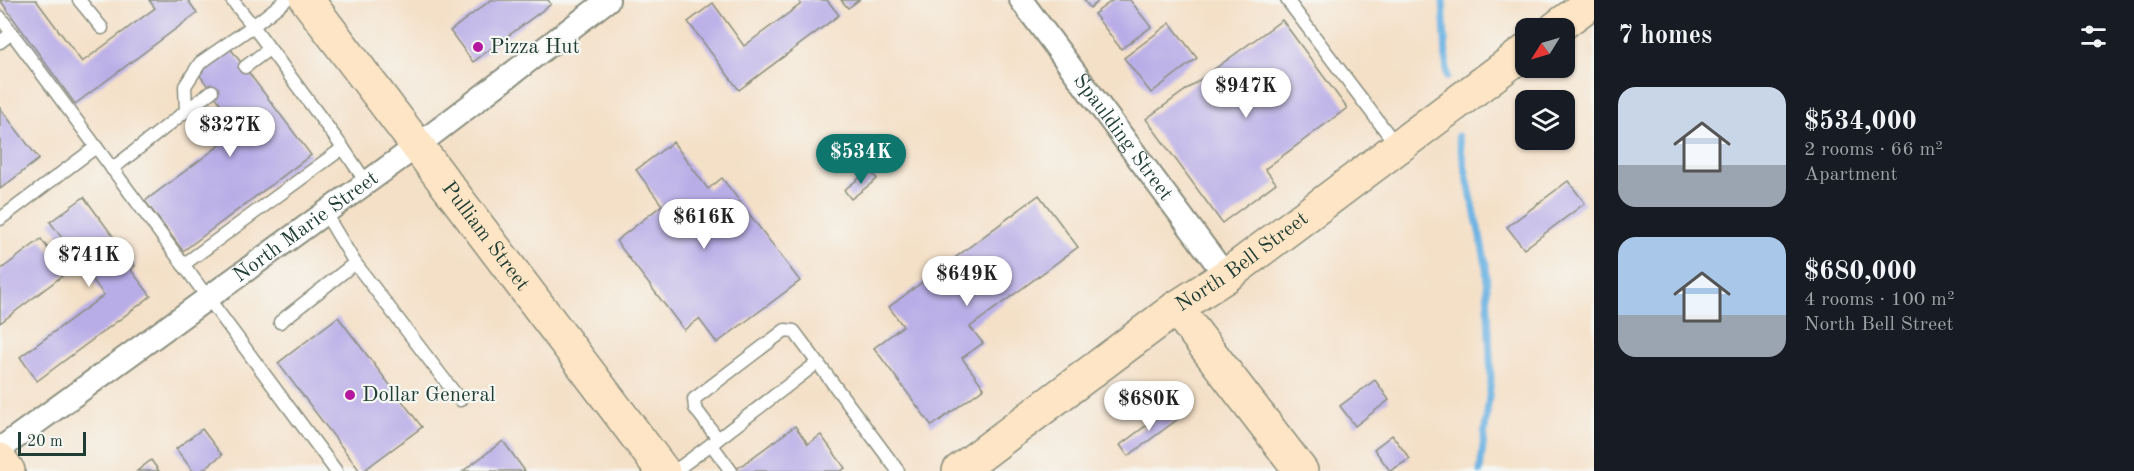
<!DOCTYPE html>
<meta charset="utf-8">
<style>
body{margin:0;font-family:"Old Standard TT",serif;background:#20242c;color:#f1f3f6;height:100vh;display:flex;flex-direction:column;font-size:22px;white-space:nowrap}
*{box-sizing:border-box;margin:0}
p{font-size:20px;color:#9ea1a6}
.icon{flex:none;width:33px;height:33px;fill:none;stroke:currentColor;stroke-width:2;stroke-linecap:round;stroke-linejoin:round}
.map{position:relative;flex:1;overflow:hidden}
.details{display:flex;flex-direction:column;background:#171b24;width:540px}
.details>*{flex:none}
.needle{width:39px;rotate:233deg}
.tools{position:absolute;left:1515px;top:18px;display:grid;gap:12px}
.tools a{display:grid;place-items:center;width:60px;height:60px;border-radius:12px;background:#171b24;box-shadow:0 2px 4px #0004;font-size:30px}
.scale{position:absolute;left:18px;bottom:15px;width:68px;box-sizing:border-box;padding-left:6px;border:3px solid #1f3d34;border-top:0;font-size:16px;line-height:21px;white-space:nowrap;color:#1f3d34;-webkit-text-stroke:4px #f6f6f2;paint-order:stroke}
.price{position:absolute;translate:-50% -51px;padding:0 14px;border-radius:21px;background:#fff;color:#222;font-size:20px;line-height:39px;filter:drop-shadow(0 2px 3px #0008)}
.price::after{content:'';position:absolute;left:50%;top:36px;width:18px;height:14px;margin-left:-9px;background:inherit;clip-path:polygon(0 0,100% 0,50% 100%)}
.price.current{background:#0f766e;color:#fff}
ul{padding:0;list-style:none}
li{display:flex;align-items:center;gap:18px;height:150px;padding:0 24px}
li span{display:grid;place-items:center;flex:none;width:168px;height:120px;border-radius:18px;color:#555}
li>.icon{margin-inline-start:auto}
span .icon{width:72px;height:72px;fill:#fffc;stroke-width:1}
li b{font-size:26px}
h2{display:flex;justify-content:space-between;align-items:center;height:72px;padding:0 24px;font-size:26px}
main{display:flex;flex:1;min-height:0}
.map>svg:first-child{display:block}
</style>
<main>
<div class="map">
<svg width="1594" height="471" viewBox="0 0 1594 471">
<rect width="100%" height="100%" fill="#f6f6f2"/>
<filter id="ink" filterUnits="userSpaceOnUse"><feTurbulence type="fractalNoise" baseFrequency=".0167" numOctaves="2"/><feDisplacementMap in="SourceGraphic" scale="12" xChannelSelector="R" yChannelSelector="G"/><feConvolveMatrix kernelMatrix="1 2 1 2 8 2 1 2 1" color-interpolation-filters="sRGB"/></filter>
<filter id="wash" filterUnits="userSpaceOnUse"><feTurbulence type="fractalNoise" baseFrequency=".008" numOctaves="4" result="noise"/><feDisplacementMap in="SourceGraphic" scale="24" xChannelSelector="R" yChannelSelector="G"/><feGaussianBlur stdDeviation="1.35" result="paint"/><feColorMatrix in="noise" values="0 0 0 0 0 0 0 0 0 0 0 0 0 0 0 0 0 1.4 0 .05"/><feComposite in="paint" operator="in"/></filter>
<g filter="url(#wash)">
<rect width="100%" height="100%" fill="#f4e0c7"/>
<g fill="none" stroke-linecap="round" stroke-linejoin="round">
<g stroke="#6bb2e2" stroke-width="7">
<polyline points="1443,0 1447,77"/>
<polyline points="1458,136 1486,264 1491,380 1480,471"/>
</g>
</g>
<g id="blocks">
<g fill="#b9ade7">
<polygon points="0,0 36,0 82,62 155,8 149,0 188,0 197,13 75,104"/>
<polygon points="491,0 548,0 551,4 473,62 450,31"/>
<polygon points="798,0 827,0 839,15 739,90 688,22 713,3 744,46 801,4"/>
<polygon points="841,0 859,0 848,8"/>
<polygon points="1084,0 1100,0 1090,8"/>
<polygon points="1113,0 1130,0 1151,27 1121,49 1094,14"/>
<polygon points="1282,20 1347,108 1265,169 1276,183 1222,223 1146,119"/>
<polygon points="1170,23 1197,58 1151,93 1124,58"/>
<polygon points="230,48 311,155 183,251 145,201 240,130 198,73"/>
<polygon points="0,108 39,159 0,189"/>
<polygon points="673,142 708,189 722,178 800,281 717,343 699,319 684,330 616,241 662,205 636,170"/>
<polygon points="870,170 877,179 851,199 844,190"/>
<polygon points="1568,181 1585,203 1524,249 1507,227"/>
<polygon points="1039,195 1078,247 970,327 983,343 962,358 984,388 932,426 874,348 903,326 889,307"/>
<polygon points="84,197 135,266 131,270 151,296 37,381 20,357 104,295 50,222"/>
<polygon points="41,239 66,273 0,323 0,270"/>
<polygon points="338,317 422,427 363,471 360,471 278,363"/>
<polygon points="1375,380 1389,400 1355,426 1340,406"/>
<polygon points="1170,408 1178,419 1128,456 1120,445"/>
<polygon points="795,426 808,444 821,435 845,468 841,471 734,471"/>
<polygon points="202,429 222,455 201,471 193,471 176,449"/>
<polygon points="1392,435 1410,459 1390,471 1374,449"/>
<polygon points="503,441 525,471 463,471"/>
<polygon points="151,460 159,471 137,471"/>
</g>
</g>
</g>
<g filter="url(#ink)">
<use href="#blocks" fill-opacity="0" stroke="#8a8e7e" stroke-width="1.5"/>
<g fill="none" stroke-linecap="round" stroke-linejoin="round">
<g stroke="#8a8e7e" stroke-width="15">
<g id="lane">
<polyline points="79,0 102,28"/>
<polyline points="286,0 253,26 343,148"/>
<polyline points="1287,0 1397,146"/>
<polyline points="0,17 336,471"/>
<polyline points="0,42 12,33"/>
<polyline points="245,67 269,49"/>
<polyline points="186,111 212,91"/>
<polyline points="112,169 186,111 185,86 200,63 253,26 232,0"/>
<polyline points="325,213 355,263 460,400"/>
<polyline points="0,219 96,147"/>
<polyline points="183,265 343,148 366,182"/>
<polyline points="280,322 355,263"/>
<polyline points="718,439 817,363"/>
<polyline points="711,444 731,471"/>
<polyline points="675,471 718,439 695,408 694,399 785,330 794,331 898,471"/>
</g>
</g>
<g stroke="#8a8e7e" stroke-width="26">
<g id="street">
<path id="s1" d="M 1021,0 L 1226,276"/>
<path id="s2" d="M 0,449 L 417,146 L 608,0"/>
</g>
</g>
<g stroke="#8a8e7e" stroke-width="36">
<g id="secondary">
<path id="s3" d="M 307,0 L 663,471"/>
<polyline points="1556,28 1594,0"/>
<polyline points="1176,308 1301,471"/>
<polyline points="0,460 8,471"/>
<path id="s4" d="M 959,471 L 1176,308 L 1226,276 L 1526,51"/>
</g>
</g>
<use href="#lane" stroke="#fff" stroke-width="12"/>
<use href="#street" stroke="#fff" stroke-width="22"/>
<use href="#secondary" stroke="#fde5c5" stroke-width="33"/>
</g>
</g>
<g fill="#b5179e" stroke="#f6f6f2" stroke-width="2">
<circle cx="478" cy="47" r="6"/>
<circle cx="350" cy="395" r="6"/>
</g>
<g text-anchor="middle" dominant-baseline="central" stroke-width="4.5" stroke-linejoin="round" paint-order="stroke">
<g font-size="21" fill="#1f3d34" stroke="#f6f6f2" text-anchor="start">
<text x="490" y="47">Pizza Hut</text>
<text x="362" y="395">Dollar General</text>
</g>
<g font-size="21" fill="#1f3d34" stroke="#f6f6f2">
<text stroke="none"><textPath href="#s1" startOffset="171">Spaulding Street</textPath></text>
<text stroke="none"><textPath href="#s2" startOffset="378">North Marie Street</textPath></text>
<text stroke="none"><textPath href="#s3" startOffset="296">Pulliam Street</textPath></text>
<text stroke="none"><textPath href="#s4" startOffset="352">North Bell Street</textPath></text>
</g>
</g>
</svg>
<div class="tools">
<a><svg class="needle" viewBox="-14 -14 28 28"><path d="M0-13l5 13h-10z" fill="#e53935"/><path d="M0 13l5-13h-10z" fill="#9ea1a6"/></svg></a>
<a><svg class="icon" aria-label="layers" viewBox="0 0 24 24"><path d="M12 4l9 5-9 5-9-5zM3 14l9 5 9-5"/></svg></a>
</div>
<div class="scale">20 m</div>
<b class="price" style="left:1246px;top:119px">$947K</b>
<b class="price" style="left:230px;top:158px">$327K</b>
<b class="price current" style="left:861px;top:185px">$534K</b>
<b class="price" style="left:704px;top:250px">$616K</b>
<b class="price" style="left:89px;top:288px">$741K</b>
<b class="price" style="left:967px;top:307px">$649K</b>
<b class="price" style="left:1149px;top:432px">$680K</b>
</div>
<section class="details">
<h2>7 homes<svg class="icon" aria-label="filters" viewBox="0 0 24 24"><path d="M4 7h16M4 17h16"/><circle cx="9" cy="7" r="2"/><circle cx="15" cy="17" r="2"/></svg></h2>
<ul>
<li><span style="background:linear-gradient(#c9d6e8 65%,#9aa5b1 0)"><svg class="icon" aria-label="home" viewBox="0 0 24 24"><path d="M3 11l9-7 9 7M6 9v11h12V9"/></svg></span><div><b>$534,000</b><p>2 rooms · 66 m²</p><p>Apartment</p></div></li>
<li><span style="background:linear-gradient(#a9c7e8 65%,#9aa5b1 0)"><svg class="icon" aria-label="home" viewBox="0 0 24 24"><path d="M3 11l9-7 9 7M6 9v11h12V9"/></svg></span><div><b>$680,000</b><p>4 rooms · 100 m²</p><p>North Bell Street</p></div></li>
</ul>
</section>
</main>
